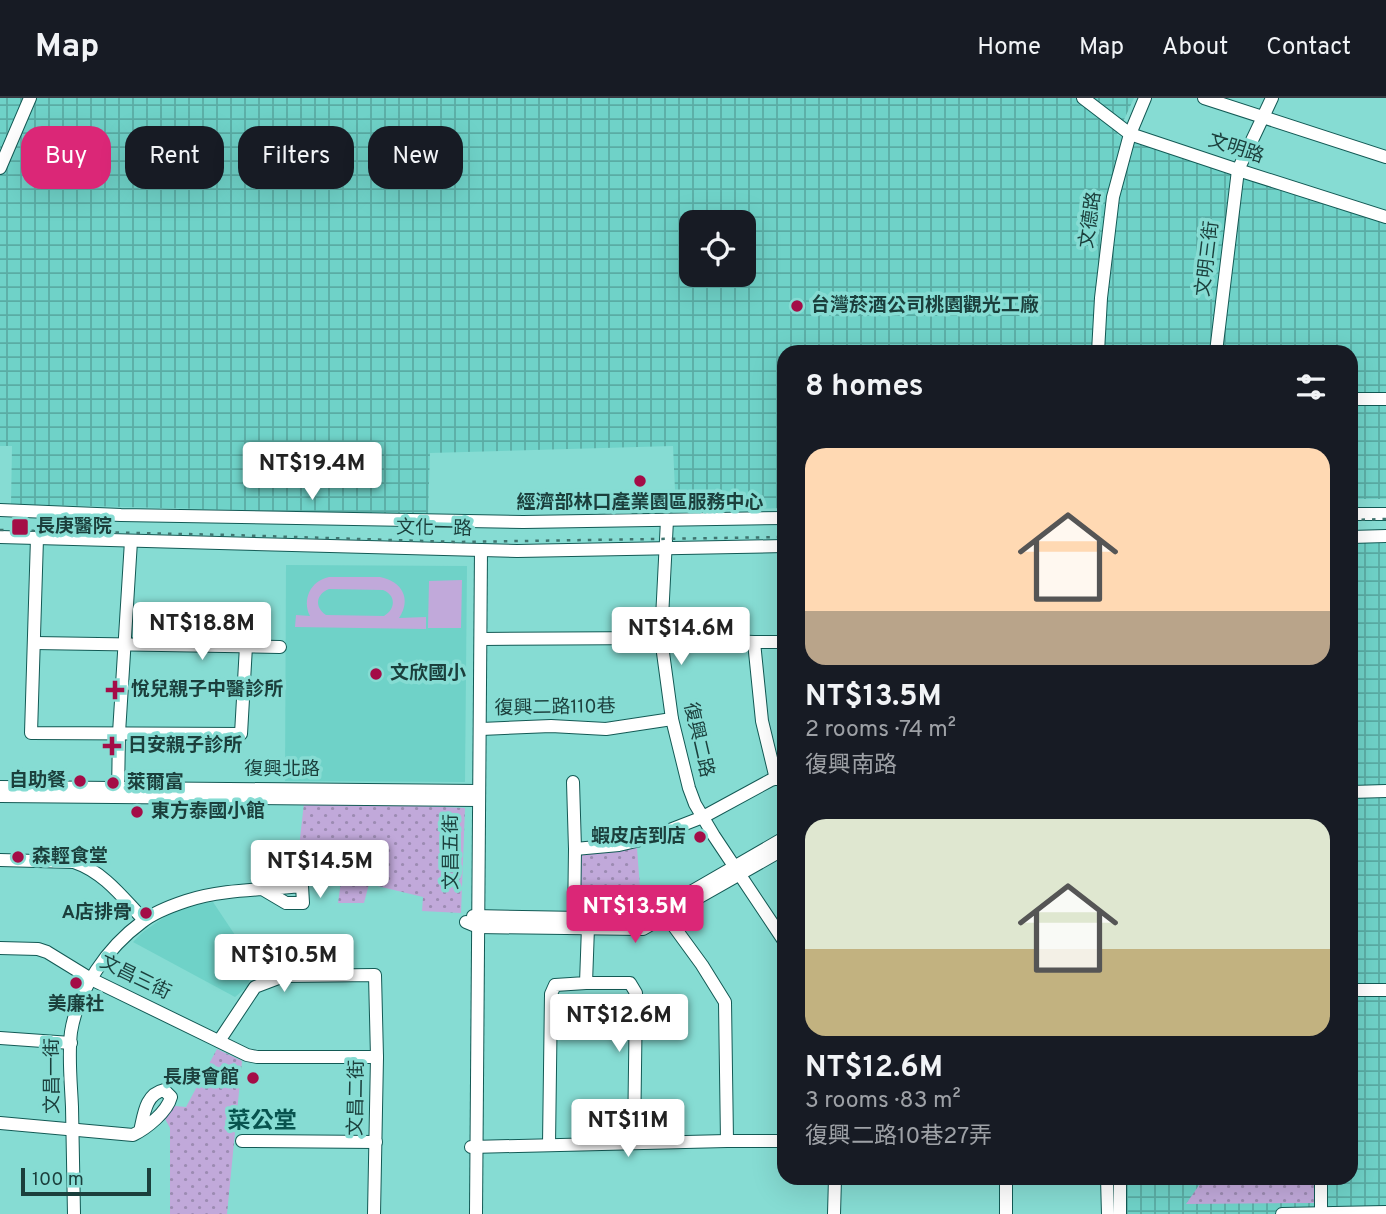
<!DOCTYPE html>
<meta charset="utf-8">
<style>
body{margin:0;font-family:Overpass,"Noto Sans TC",sans-serif;background:#20242c;color:#f1f3f6;height:100vh;display:flex;flex-direction:column;font-size:26px;white-space:nowrap}
*{box-sizing:border-box;margin:0}
p{font-size:23px;color:#9ea1a6}
.icon{flex:none;width:38px;height:38px;fill:none;stroke:currentColor;stroke-width:2;stroke-linecap:round;stroke-linejoin:round}
.map{position:relative;flex:1;overflow:hidden}
.panel{position:absolute;left:777px;top:247px;width:581px;height:840px;display:flex;flex-direction:column;background:#171b24;border-radius:21px;box-shadow:0 7px 28px #0002}
.panel>*{flex:none}
.hud{position:absolute;left:21px;top:28px;width:651px;height:63px;display:flex;gap:14px}
.buttons{position:absolute;left:679px;top:112px;display:grid;gap:14px}
.buttons a{display:grid;place-items:center;width:77px;height:77px;border-radius:14px;background:#171b24;box-shadow:0 7px 28px #0002;font-size:35px}
.scale{position:absolute;left:21px;bottom:18px;width:130px;box-sizing:border-box;padding-left:7px;border:4px solid #1b3f3c;border-top:0;font-size:19px;line-height:24px;white-space:nowrap;color:#1b3f3c;-webkit-text-stroke:5px #86dcd3;paint-order:stroke}
.price{position:absolute;translate:-50% -60px;padding:0 16px;border-radius:7px;background:#fff;color:#222;font-size:23px;line-height:46px;filter:drop-shadow(0 2px 4px #0008)}
.price::after{content:'';position:absolute;left:50%;top:42px;width:21px;height:16px;margin-left:-10px;background:inherit;clip-path:polygon(0 0,100% 0,50% 100%)}
.price.active{background:#db2777;color:#fff}
ul{padding:0;list-style:none}
li{display:grid;align-content:center;gap:14px;height:371px;padding:0 28px}
li span{display:grid;place-items:center;height:217px;border-radius:21px;color:#555}
li>.icon{margin-inline-start:auto}
span .icon{width:126px;height:126px;fill:#fffc;stroke-width:1}
li b{font-size:30px}
h2{display:flex;justify-content:space-between;align-items:center;height:84px;padding:0 28px;font-size:30px}
.pill{padding:0 24px;border-radius:21px;background:#171b24;box-shadow:0 7px 28px #0002;font-size:24px;line-height:63px}
.pill.active{background:#db2777;color:#fff}
header{display:flex;align-items:center;gap:42px;box-sizing:border-box;height:98px;padding:0 35px;background:#171b24;border-bottom:2px solid #363941}
header strong{font-size:33px}
nav{display:flex;gap:38px;margin-inline-start:auto;font-size:24px}
.map>svg:first-child{display:block}
</style>
<header>
<strong>Map</strong>
<nav><a>Home</a><a>Map</a><a>About</a><a>Contact</a></nav>
</header>
<div class="map">
<svg width="1386" height="1116" viewBox="0 0 1386 1116">
<defs>
<pattern id="industrial-grid" width="8" height="8" patternUnits="userSpaceOnUse" patternTransform="scale(1.75)"><rect width="8" height="8" fill="#6fd2c8"/><path d="M0 4h8M4 0v8" fill="none" stroke="#5aaca4"/></pattern>
<pattern id="park-dots" width="8" height="8" patternUnits="userSpaceOnUse" patternTransform="scale(1.75)"><rect width="8" height="8" fill="#c1a9da"/><path d="M2 2h.1M6 6h.1" fill="none" stroke="#9c8bb2" stroke-width="1.8" stroke-linecap="round"/></pattern>
</defs>
<rect width="100%" height="100%" fill="#86dcd3"/>
<g fill="#6fd2c8">
<polygon points="286,467 467,468 465,684 285,683"/>
<polygon points="213,804 253,864 248,888 235,899 133,844 143,834 166,818 187,808"/>
</g>
<g fill="url(#industrial-grid)" fill-rule="evenodd">
<path d="M 0,0 L 1134,0 L 1117,37 L 1386,126 L 1386,401 L 1351,401 L 1351,254 L 784,254 L 784,410 L 676,414 L 673,348 L 430,355 L 428,417 L 11,406 L 12,348 L 0,348 ZM 691,124 L 744,124 L 744,177 L 691,177 Z"/>
<polygon points="1386,440 1386,1116 1112,1116 1110,1080 1351,1080 1351,442"/>
</g>
<g fill="#c1a9da" fill-rule="evenodd">
<path d="M 329,479 L 380,479 C 402,483 412,501 399,520 L 426,519 L 426,531 L 295,529 L 296,517 L 310,518 C 302,502 310,483 329,479 ZM 329,491 L 383,492 C 396,497 396,511 384,518 L 326,517 C 314,509 316,496 329,491 Z"/>
<polygon points="462,482 461,530 428,530 429,483"/>
</g>
<g fill="url(#park-dots)">
<polygon points="304,705 358,705 465,710 461,815 422,813 423,799 369,786 364,805 338,805 342,776 306,779 306,750 299,749"/>
<polygon points="637,750 642,817 577,815 579,753"/>
<polygon points="217,951 242,963 227,1116 170,1116 170,1030 164,1019 175,1008 186,1009"/>
<polygon points="1204,1080 1314,1080 1314,1105 1186,1106"/>
</g>
<g fill="none" stroke-linecap="round" stroke-linejoin="round">
<g stroke="#135a55" stroke-width="14">
<g id="minor">
<polyline points="1083,0 1130,36 1238,72 1386,119"/>
<polyline points="1204,0 1386,59"/>
<polyline points="0,70 30,0"/>
<polyline points="1098,254 1101,200 1113,99 1130,36 1145,0"/>
<polyline points="1216,254 1238,72 1272,0"/>
<polyline points="1351,301 1386,301"/>
<polyline points="0,412 121,417 523,424 784,420"/>
<polyline points="1351,416 1386,416"/>
<polyline points="667,422 661,540 672,621 689,690 695,706 714,738 784,843"/>
<polyline points="0,439 517,453 784,448"/>
<polyline points="1351,439 1386,438"/>
<polyline points="37,440 31,635 241,636 246,548"/>
<polyline points="481,541 661,540 754,544 784,544"/>
<polyline points="754,544 762,623 776,681"/>
<polyline points="35,545 280,549"/>
<polyline points="481,631 551,628 606,631 672,621"/>
<polyline points="573,684 575,751 574,825"/>
<polyline points="0,689 479,693"/>
<polyline points="1351,694 1386,693"/>
<polyline points="118,695 119,635 131,443"/>
<polyline points="0,698 479,702"/>
<polyline points="575,751 619,747 649,740 703,719 771,682 784,678"/>
<path d="M 0,762 L 74,764 C 104,774 123,800 144,822"/>
<polyline points="473,818 640,821 663,810 784,740"/>
<polyline points="667,819 702,867 725,904 727,1043"/>
<polyline points="466,824 478,829 643,831 784,751"/>
<polyline points="0,850 38,851 47,854 91,881 247,957 257,959 377,959"/>
<polyline points="586,885 630,885 636,895 634,1045"/>
<polyline points="1351,892 1386,892"/>
<polyline points="0,940 71,945"/>
<polyline points="219,943 255,889 284,878 375,877 377,959 374,1116"/>
<path d="M 0,1025 L 133,1037 C 147,1030 167,1014 171,999 L 164,992 C 145,996 144,1017 140,1033"/>
<polyline points="242,1043 376,1044"/>
<polyline points="549,1047 551,896 555,887 586,885 588,829"/>
<polyline points="471,1049 727,1043 784,1043"/>
<polyline points="1006,1080 1006,1116"/>
<polyline points="1107,1080 1108,1116"/>
<polyline points="1120,1080 1120,1116"/>
<polyline points="1321,1080 1321,1116"/>
<path d="M 74,1116 C 73,1080 73,1045 72,1009 C 71,985 68,958 71,934 C 78,891 108,849 142,824 C 154,814 171,808 186,803 C 222,791 264,792 302,788 L 303,805 L 286,805 L 264,792"/>
<polyline points="476,1116 481,452"/>
<polyline points="834,1116 835,1080"/>
<polyline points="1282,1116 1386,1114"/>
</g>
</g>
<use href="#minor" stroke="#fff" stroke-width="12"/>
<g stroke="#3f746f" stroke-width="2.5" stroke-dasharray="3.5 7" stroke-linecap="butt">
<polyline points="1351,422 1386,421"/>
<polyline points="0,432 230,437 457,444 784,439"/>
</g>
</g>
<g fill="#a40d47" stroke="#86dcd3" stroke-width="2.5">
<circle cx="797" cy="208" r="7"/>
<circle cx="640" cy="383" r="7"/>
<rect x="11" y="420" width="18" height="18" rx="3.5"/>
<circle cx="376" cy="576" r="7"/>
<path d="M111.5 581.5h7v7h7v7h-7v7h-7v-7h-7v-7h7z"/>
<path d="M108.5 637.5h7v7h7v7h-7v7h-7v-7h-7v-7h7z"/>
<circle cx="80" cy="683" r="7"/>
<circle cx="113" cy="685" r="7"/>
<circle cx="137" cy="714" r="7"/>
<circle cx="700" cy="739" r="7"/>
<circle cx="18" cy="759" r="7"/>
<circle cx="146" cy="815" r="7"/>
<circle cx="76" cy="885" r="7"/>
<circle cx="253" cy="980" r="7"/>
</g>
<g text-anchor="middle" dominant-baseline="central" stroke-width="7" stroke-linejoin="round" paint-order="stroke">
<g font-size="19" fill="#1b3f3c" stroke="#86dcd3">
<text transform="translate(1236 51) rotate(18)">文明路</text>
<text transform="translate(1091 122) rotate(-82)">文德路</text>
<text transform="translate(1208 161) rotate(-83)">文明三街</text>
<text transform="translate(434 431) rotate(1)">文化一路</text>
<text transform="translate(555 610) rotate(-1)">復興二路110巷</text>
<text transform="translate(698 642) rotate(77)">復興二路</text>
<text x="282" y="672">復興北路</text>
<text transform="translate(452 754) rotate(-90)">文昌五街</text>
<text transform="translate(135 880) rotate(26)">文昌三街</text>
<text transform="translate(53 978) rotate(-90)">文昌一街</text>
<text transform="translate(357 1000) rotate(-89)">文昌二街</text>
</g>
<g font-size="19" font-weight="bold" fill="#1b3f3c" stroke="#86dcd3" text-anchor="start">
<text x="811" y="208">台灣菸酒公司桃園觀光工廠</text>
<text x="640" y="405" text-anchor="middle">經濟部林口產業園區服務中心</text>
<text x="36" y="429">長庚醫院</text>
<text x="390" y="576">文欣國小</text>
<text x="131" y="592">悅兒親子中醫診所</text>
<text x="128" y="648">日安親子診所</text>
<text x="66" y="683" text-anchor="end">自助餐</text>
<text x="127" y="685">萊爾富</text>
<text x="151" y="714">東方泰國小館</text>
<text x="686" y="739" text-anchor="end">蝦皮店到店</text>
<text x="32" y="759">森輕食堂</text>
<text x="132" y="815" text-anchor="end">A店排骨</text>
<text x="76" y="907" text-anchor="middle">美廉社</text>
<text x="239" y="980" text-anchor="end">長庚會館</text>
</g>
<g font-size="23" font-weight="bold" fill="#07534e" stroke="#86dcd3">
<text x="262" y="1024">菜公堂</text>
</g>
</g>
</svg>
<div class="buttons">
<a><svg class="icon" aria-label="locate" viewBox="0 0 24 24"><circle cx="12" cy="12" r="6"/><path d="M12 2v4M12 18v4M2 12h4M18 12h4"/></svg></a>
</div>
<div class="scale">100 m</div>
<b class="price" style="left:312px;top:404px">NT$19.4M</b>
<b class="price" style="left:202px;top:564px">NT$18.8M</b>
<b class="price" style="left:681px;top:569px">NT$14.6M</b>
<b class="price" style="left:320px;top:802px">NT$14.5M</b>
<b class="price active" style="left:635px;top:847px">NT$13.5M</b>
<b class="price" style="left:284px;top:896px">NT$10.5M</b>
<b class="price" style="left:619px;top:956px">NT$12.6M</b>
<b class="price" style="left:628px;top:1061px">NT$11M</b>
<div class="hud">
<a class="pill active">Buy</a>
<a class="pill">Rent</a>
<a class="pill">Filters</a>
<a class="pill">New</a>
</div>
<section class="panel">
<h2>8 homes<svg class="icon" aria-label="filters" viewBox="0 0 24 24"><path d="M4 7h16M4 17h16"/><circle cx="9" cy="7" r="2"/><circle cx="15" cy="17" r="2"/></svg></h2>
<ul>
<li><span style="background:linear-gradient(#ffd9b3 75%,#b9a48a 0)"><svg class="icon" aria-label="home" viewBox="0 0 24 24"><path d="M3 11l9-7 9 7M6 9v11h12V9"/></svg></span><div><b>NT$13.5M</b><p>2 rooms · 74 m²</p><p>復興南路</p></div></li>
<li><span style="background:linear-gradient(#dfe7d0 60%,#c2b280 0)"><svg class="icon" aria-label="home" viewBox="0 0 24 24"><path d="M3 11l9-7 9 7M6 9v11h12V9"/></svg></span><div><b>NT$12.6M</b><p>3 rooms · 83 m²</p><p>復興二路10巷27弄</p></div></li>
</ul>
</section>
</div>
